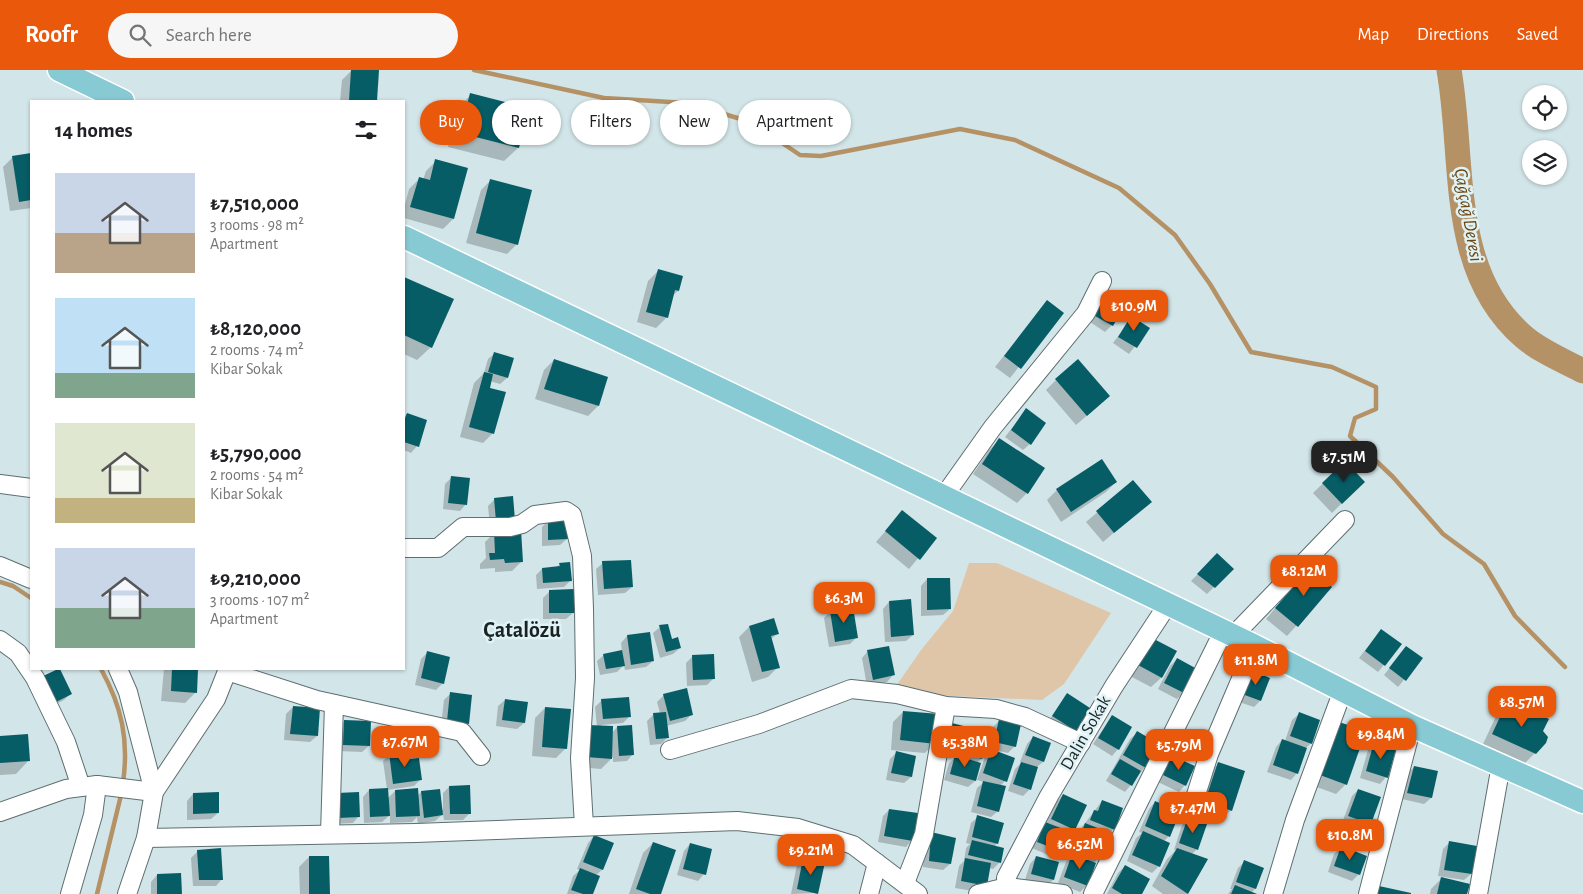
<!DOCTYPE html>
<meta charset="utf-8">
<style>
body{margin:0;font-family:"Alegreya Sans",sans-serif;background:#f6f6f6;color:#202124;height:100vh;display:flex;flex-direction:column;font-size:19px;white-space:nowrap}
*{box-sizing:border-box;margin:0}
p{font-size:16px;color:#757577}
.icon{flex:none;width:28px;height:28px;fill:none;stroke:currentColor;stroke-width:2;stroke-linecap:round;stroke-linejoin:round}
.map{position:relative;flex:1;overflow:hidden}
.side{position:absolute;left:30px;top:30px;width:375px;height:570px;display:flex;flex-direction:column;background:#fff;border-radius:0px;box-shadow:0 1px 4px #0004}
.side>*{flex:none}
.top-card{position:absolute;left:420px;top:30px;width:475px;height:45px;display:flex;gap:10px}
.fabs{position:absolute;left:1522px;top:15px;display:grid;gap:10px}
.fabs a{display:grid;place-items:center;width:45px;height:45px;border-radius:50%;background:#fff;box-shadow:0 1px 4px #0004;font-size:25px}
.price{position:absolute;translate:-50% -42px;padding:0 11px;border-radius:10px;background:#ea580c;color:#fff;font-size:16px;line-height:32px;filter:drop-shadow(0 1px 2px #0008)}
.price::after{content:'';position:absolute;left:50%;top:30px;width:15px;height:11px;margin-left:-8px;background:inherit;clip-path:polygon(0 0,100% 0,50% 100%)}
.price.selected{background:#222;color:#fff}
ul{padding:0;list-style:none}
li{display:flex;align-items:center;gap:15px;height:125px;padding:0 25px}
li span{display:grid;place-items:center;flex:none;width:140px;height:100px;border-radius:0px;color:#555}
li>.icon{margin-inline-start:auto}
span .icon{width:60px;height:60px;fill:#fffc;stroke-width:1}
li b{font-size:21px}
h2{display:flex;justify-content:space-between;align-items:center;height:60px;padding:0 25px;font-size:21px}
.tag{padding:0 18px;border-radius:22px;background:#fff;box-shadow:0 1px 4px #0004;font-size:18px;line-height:45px}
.tag.selected{background:#ea580c;color:#fff}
header{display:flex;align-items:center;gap:30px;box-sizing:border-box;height:70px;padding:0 25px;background:#ea580c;color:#fff}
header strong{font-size:24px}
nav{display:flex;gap:28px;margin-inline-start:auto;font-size:18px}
.search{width:350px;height:45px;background:#f6f6f6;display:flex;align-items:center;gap:12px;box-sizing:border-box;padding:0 18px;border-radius:28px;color:#757577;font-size:19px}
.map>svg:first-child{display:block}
</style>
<header>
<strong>Roofr</strong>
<div class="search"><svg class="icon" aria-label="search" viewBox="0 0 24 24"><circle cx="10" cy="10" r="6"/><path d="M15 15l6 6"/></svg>Search here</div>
<nav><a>Map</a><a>Directions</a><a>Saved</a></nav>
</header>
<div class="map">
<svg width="1583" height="824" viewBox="0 0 1583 824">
<rect width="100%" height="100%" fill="#d2e5e8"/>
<polygon fill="#e0c6a8" points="969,493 997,493 1111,543 1064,614 1042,630 930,625 894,619 921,580 953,541"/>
<g fill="#0003" fill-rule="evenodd">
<polygon points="352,0 378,1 376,31 340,31 342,10"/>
<polygon points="471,25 527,39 518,78 504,91 448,77 457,38"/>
<polygon points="31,84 31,138 10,141 3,97 13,87"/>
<polygon points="436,91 466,99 453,149 443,159 404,148 404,138 409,119 419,109 423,110 426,101"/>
<polygon points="491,110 517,174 507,184 466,173 481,120"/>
<polygon points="658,201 678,221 672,226 666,248 656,258 637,252 648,211"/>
<polygon points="404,208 452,230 431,277 417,290 404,284"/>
<polygon points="1109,224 1112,255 1105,262 1090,252 1102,230"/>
<polygon points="1047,232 1062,243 1010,308 995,297"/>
<polygon points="1132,248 1148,259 1129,284 1113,273"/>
<polygon points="495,283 507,308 500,314 490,311 488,319 493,363 483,373 460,367 474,313 484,303 488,289"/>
<polygon points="554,290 598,336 588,346 535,329 544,300"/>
<polygon points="31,307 31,328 30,308"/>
<polygon points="1056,310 1098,336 1076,355 1046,320"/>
<polygon points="1026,340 1030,374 1023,380 1005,367"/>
<polygon points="407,344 417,376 411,383 404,380 404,347"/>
<polygon points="1000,369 1043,398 1027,423 1017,433 973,404 990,379"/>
<polygon points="1102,391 1116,412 1106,422 1061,452 1047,430 1057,420"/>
<polygon points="1344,393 1363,412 1332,443 1313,423"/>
<polygon points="452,407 466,434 460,441 443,439 445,414"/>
<polygon points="1133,412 1150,432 1103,472 1086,452"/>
<polygon points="512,428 490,457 488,436 495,429"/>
<polygon points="902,442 935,468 909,499 876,472"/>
<polygon points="548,451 567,469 560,475 542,476 542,457"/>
<polygon points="495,462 522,491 512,501 495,502 495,498 480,499 480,494 486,488 485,472"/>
<polygon points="1217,485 1232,499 1207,524 1191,511"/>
<polygon points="603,493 632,517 625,523 598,525 596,499"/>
<polygon points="560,494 571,510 564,517 537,519 536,505 542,499 556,498"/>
<polygon points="927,509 950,539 943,545 921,546 921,516"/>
<polygon points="1300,509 1331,517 1287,566 1266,549"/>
<polygon points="550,521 573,543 566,549 543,549 543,528"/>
<polygon points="889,532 913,565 906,571 885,572 883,539"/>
<polygon points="830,542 857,567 850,574 829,577 824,548"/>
<polygon points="660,557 680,578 673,584 660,588 653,563"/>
<polygon points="749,557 778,563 770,570 778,597 768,607 752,612 739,567"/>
<polygon points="1381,560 1400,575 1378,602 1359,588"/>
<polygon points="627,566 653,591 646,597 625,600 624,595 617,602 600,605 597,591 604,585 622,581 621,573"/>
<polygon points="1406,577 1421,589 1398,617 1384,605"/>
<polygon points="1142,579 1161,608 1151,617 1128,605"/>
<polygon points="868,581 893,605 887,612 867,616 862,588"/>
<polygon points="427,583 443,613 436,620 415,615 421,589"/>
<polygon points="693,586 714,608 707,615 687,616 686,593"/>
<polygon points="1177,589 1183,623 1177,629 1158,619 1170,596"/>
<polygon points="164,599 197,599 195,623 185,633 161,631"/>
<polygon points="59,600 70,624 64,630 47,639"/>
<polygon points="1245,608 1260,631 1254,637 1236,631"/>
<polygon points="451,623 467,653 461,659 441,657 444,630"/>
<polygon points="664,625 692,644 685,651 666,656 668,667 661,674 650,675 647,651 654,644 660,643 657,632"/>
<polygon points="1067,625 1075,660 1069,667 1047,653"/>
<polygon points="505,630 524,653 517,659 496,656 498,636"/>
<polygon points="602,630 629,647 623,653 601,655 601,657 612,663 617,657 633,684 627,691 613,692 613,687 601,699 577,697 597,657 595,637"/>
<polygon points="1508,632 1542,662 1535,683 1525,693 1483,674 1498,642"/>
<polygon points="293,637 317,666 310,672 284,670 286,644"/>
<polygon points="545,638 566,678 556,688 532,686 535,648"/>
<polygon points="903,642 935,673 925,683 891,680 893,652"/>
<polygon points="1299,644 1311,673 1306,678 1297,703 1291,710 1267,702 1276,677 1282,670 1285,671 1292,650"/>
<polygon points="1112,646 1118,679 1112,686 1093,674"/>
<polygon points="1000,650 1015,676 1008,683 989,679 993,657"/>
<polygon points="345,651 369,676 362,682 338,681 338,657"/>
<polygon points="382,660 403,675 395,683 409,691 421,709 414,716 387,720 388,728 395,721 417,727 421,722 443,740 443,723 449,717 470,743 463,750 444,750 443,744 435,751 418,754 417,747 412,752 390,753 390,745 382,752 364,753 363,727 369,720 387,719 383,691 391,683 379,686 375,666"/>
<path d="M 946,660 L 965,672 L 973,665 L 981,689 L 977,693 L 980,694 L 975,711 L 968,717 L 944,710 L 949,693 L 956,687 L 940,682 ZM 964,680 L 961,688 L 957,687 Z"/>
<polygon points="1137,663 1157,675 1145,697 1125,722 1106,711 1130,669"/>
<polygon points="1329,663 1346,714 1336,724 1311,715"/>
<polygon points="1033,667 1049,674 1043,692 1037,697 1029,720 1023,726 1008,721 1015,699 1022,692 1020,692 1027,674"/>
<polygon points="0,668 29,690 16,704 0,705"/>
<polygon points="1375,674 1386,707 1380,714 1360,708 1368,680"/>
<polygon points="992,680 1005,711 1000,716 998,741 991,747 971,742 977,718 984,712 977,710 985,687"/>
<polygon points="896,683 915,687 911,707 904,713 886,710 890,689"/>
<polygon points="1172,688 1185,715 1179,722 1158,712 1165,694"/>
<polygon points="1218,694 1231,740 1221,750 1196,741 1208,704"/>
<polygon points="1414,697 1436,702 1431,728 1424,734 1402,729 1408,703"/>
<polygon points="1358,720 1379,727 1370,754 1363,760 1342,753 1352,726"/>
<polygon points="193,724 218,743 211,749 187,750 187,731"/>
<polygon points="1063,725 1074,759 1068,765 1062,781 1055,788 1032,778 1039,760 1046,754 1056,732"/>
<polygon points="331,731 359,746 353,753 332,754"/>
<polygon points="1102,731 1114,759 1108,765 1100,786 1094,793 1087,815 1080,822 1058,813 1066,792 1073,785 1070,784 1079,761"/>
<polygon points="1155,732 1169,766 1164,771 1159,796 1152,803 1127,791 1136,768 1142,763 1139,762 1149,739"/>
<polygon points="889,740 912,770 906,777 878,772 883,746"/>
<polygon points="978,747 997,773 994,777 1000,792 993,799 989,798 979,822 955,818 959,796 964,791 966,778 970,774 966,773 971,753"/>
<polygon points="1189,749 1197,779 1192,784 1207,790 1187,824 1163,824 1152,816 1167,789 1176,780 1174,780 1182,755"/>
<polygon points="931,764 950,794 943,800 923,797 925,770"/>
<polygon points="594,766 602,800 595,806 592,824 567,824 573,806 580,800 577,799 588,773"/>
<polygon points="653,773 659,824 629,824 643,783"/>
<polygon points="1449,773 1475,777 1471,804 1464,810 1438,806 1443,779"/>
<polygon points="690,774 704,804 698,811 677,805 684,781"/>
<polygon points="1341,778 1359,804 1352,811 1328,802 1334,784"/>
<polygon points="198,781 222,809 216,816 193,816 191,788"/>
<polygon points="309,787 329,824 300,824 299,797"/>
<polygon points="1036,787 1053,810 1046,816 1025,810 1030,794"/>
<polygon points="804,789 817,823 791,824 797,795"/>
<polygon points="1244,792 1262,799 1255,819 1251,823 1254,824 1228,824 1232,819 1230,819 1238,798"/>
<polygon points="1125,796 1140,824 1107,824 1118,803"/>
<polygon points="157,805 181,824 151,824 151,812"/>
<polygon points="1441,809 1466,824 1430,824 1431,819"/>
</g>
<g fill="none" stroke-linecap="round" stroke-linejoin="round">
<g stroke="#b59166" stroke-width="4.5">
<polyline points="474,0 604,28 687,33 751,52 800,85 821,86 960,59 1015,70 1119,118 1175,165 1210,214 1251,282 1332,297 1376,317 1376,339 1355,348 1350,366 1393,407 1443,464 1484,494 1515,546 1565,597"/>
<polyline points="0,512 13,516 31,528"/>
<path d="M 101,599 C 122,637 129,670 123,713"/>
<polyline points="97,824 122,721"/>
</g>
<path stroke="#b59166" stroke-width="25" d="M 1449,0 C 1465,90 1447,201 1524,267 C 1540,281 1564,291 1583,301"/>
</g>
<g fill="#065d66">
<polygon points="351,0 379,0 377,31 349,31"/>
<polygon points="470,23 529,38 519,78 460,63"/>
<polygon points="31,83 31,130 19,132 12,86"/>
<polygon points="435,89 468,98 454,149 410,137 419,107 430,110"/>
<polygon points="490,109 532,120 518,175 476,163"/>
<polygon points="658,199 683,206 679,221 675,220 668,248 646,242"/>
<polygon points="404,207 454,229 432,278 404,265"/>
<polygon points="1109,222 1126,233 1113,256 1095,246"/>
<polygon points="1047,230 1064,243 1021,299 1004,286"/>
<polygon points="1131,246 1150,258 1137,278 1118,267"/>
<polygon points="494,282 514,288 508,308 488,302"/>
<polygon points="554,289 608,307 599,336 544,319"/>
<polygon points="1078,289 1110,326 1087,346 1055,309"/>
<polygon points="484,302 493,304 490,318 506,322 494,364 469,357"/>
<polygon points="1026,338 1046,353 1031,375 1011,360"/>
<polygon points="407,343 427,350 419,377 404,372 404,351"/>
<polygon points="999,368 1045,398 1028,424 982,394"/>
<polygon points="1102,389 1117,412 1071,442 1056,419"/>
<polygon points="1345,391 1365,412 1342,434 1322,413"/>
<polygon points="451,406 470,408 467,435 448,433"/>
<polygon points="1133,410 1152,432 1114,463 1096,441"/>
<polygon points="513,426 515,450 496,451 494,428"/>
<polygon points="902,440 937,468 920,490 885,461"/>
<polygon points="568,449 568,469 548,470 548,450"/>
<polygon points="521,460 523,492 505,493 504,489 490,490 489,483 495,483 494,461"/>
<polygon points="1217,483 1234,499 1215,518 1197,504"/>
<polygon points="631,490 633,517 604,519 602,491"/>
<polygon points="570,492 572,511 543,513 542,498 560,496 559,493"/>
<polygon points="1310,497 1332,517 1298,557 1275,538"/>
<polygon points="927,508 950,508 951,539 927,540"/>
<polygon points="574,519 574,543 549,543 549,520"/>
<polygon points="911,529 914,565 891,567 889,531"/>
<polygon points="853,537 858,568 835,572 830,541"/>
<polygon points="774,548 779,564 771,566 780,598 762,602 749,556"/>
<polygon points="668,554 672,569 678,567 681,578 666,582 659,555"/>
<polygon points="1381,559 1402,574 1385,596 1365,581"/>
<polygon points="650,562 654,591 631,595 627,565"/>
<polygon points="1152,568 1177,581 1162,608 1138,595"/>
<polygon points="889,576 895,605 873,610 867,580"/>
<polygon points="1406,576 1423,588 1406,611 1389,598"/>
<polygon points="622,580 625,596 606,599 603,584"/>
<polygon points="427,581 450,587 444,614 421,608"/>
<polygon points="714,584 715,609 693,610 692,585"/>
<polygon points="1177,588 1197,599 1184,623 1164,613"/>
<polygon points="58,599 60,599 72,624 54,633 41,607"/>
<polygon points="172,599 198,599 197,623 171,621"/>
<polygon points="1251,600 1270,608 1261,631 1242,624"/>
<polygon points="687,618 693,645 670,651 663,624"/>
<polygon points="450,622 472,625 469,654 447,651"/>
<polygon points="1067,623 1090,638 1076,661 1052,646"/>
<polygon points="629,627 631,647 603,649 601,629"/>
<polygon points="505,629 528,632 525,653 502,650"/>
<polygon points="1508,630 1549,649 1543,661 1548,667 1546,673 1536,684 1492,664"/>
<polygon points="293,636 320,638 318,666 290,664"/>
<polygon points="545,637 571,639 567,679 542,677"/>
<polygon points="903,641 939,644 936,674 900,670"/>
<polygon points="666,642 669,668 656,669 653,643"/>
<polygon points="1299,642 1320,650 1312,674 1290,666"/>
<polygon points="1112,645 1132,657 1119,680 1098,668"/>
<polygon points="999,649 1021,654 1016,677 994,672"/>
<polygon points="344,650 371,651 370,676 343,675"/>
<polygon points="1339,652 1366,661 1347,715 1320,705"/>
<polygon points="952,653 971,658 964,681 946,676"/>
<polygon points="400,655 404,676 385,680 381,659"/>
<polygon points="587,655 613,656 612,689 586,687"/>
<polygon points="632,655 634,685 619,686 617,656"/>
<polygon points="1137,661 1159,674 1146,698 1123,685"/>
<polygon points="973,663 989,668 982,689 966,684"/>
<polygon points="28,664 30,691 0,693 0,666"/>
<polygon points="1033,666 1051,673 1044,692 1025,685"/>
<polygon points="1282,669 1307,678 1298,704 1273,695"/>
<polygon points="1374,672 1396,679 1388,708 1366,701"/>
<polygon points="991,679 1015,688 1007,712 983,703"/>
<polygon points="408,680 410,689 419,688 422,710 393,714 389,683"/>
<polygon points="896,681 916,686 912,707 891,703"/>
<polygon points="955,685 981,693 976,711 950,704"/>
<polygon points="1172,686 1195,696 1186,716 1163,705"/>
<polygon points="1120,689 1141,701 1132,716 1111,704"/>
<polygon points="1021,692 1038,697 1031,720 1013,714"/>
<polygon points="1218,692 1245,701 1232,741 1205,731"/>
<polygon points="1414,696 1438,701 1432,728 1407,723"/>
<polygon points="983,711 1006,716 999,742 977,736"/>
<polygon points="470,715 471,744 450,744 449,716"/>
<polygon points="388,718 390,746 370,747 369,719"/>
<polygon points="418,718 420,746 396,747 395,720"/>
<polygon points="440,719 443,745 424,748 421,721"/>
<polygon points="1358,719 1381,727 1371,754 1348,746"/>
<polygon points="219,722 219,743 193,744 193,723"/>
<polygon points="359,722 360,747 338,748 337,723"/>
<polygon points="1063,724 1087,735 1075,760 1051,749"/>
<polygon points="1102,730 1123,738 1115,760 1090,750 1094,740 1098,741"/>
<polygon points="1155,731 1180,742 1170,767 1145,756"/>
<polygon points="889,739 918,743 913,771 884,766"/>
<polygon points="977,745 1004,753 998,774 972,767"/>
<polygon points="1188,747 1207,754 1198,780 1179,773"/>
<polygon points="1045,752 1071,762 1063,782 1037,772"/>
<polygon points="1085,753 1110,763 1101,787 1076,778"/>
<polygon points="1143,761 1170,773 1160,797 1132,785"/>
<polygon points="931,762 956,768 951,794 929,791"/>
<polygon points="594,765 614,773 603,800 583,792"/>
<polygon points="972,770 1004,778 1001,793 968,785"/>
<polygon points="1449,771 1477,776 1472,804 1444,800"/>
<polygon points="653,772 676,780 661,824 650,824 636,819"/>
<polygon points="690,773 712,779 706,805 683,799"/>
<polygon points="1341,776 1367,786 1360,805 1334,796"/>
<polygon points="221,778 223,810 199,810 197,780"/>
<polygon points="1177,778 1208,789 1188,824 1161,806"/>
<polygon points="1072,784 1096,793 1088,816 1064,807"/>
<polygon points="309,786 329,786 330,824 309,824"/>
<polygon points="1036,786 1059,792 1054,810 1031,804"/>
<polygon points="803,788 825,792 818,824 797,819"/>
<polygon points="965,788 991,793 987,816 961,811"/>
<polygon points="1244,790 1264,798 1256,819 1236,812"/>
<polygon points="1125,795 1150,809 1142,824 1122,824 1112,818"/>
<polygon points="580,798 600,806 593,824 583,824 571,820"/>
<polygon points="181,803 182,824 157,824 157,804"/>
<polygon points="1441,807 1470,814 1467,824 1437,824"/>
<polygon points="1235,815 1257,824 1231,824"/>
<polygon points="1379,816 1411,823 1411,824 1377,824"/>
</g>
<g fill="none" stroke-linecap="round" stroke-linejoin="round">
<g stroke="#5e6e71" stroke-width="20">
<g id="minor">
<polyline points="0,414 31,418"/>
<polyline points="944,426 993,357 1086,243 1102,211"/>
<polyline points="404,478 438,478 463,457 510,457 522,454 535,445 566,441 572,445 582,486 584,539 585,608 580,688 584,756"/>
<polyline points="0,496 31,509"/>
<polyline points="1233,566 1345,450"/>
<polyline points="0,570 18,583 35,608 66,672 81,717"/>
<polyline points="118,599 128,622 154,722"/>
<polyline points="227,601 317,630 462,662 481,686"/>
<polyline points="670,680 759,654 851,619 897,624 946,636 996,639 1025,647 1081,673"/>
<polyline points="1195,728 1209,684 1255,576"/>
<polyline points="0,742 66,719 97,715 154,722"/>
<polyline points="330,764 334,634"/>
<polyline points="146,768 416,763 737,751 798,758 853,775 918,824"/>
<polyline points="905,813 924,764 946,636"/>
<polyline points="70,824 93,745 97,715"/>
<polyline points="127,824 146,768 154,722 216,629 228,599"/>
<polyline points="869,824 877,793"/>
<polyline points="978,824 1007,817"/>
<polyline points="1063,824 1007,817 1006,808 1049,726 1114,616 1168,534"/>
<polyline points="1093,824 1223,562"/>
<polyline points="1273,824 1295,750 1343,620"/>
<polyline points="1368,824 1412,656"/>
<polyline points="1478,824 1501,695"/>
</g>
</g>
<g stroke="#fff" stroke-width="25">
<g id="major">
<polyline points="59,0 123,31"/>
<polyline points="404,167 1255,576 1412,656 1583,732"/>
</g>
</g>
<use href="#minor" stroke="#fff" stroke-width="18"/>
<use href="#major" stroke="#87cad3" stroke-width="22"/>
</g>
<g text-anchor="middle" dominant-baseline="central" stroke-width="5" stroke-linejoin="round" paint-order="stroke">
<g font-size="18" fill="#1b2223" stroke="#dff2f5">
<text transform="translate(1086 663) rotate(-60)">Dalin Sokak</text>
</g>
<g font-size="19" font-style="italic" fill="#6a4510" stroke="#dff2f5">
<text transform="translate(1468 145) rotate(80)">Çağçağ Deresi</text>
</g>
<g font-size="22" font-weight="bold" fill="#1b2223" stroke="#dff2f5">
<text x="522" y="560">Çatalözü</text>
</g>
</g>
</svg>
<div class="fabs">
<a><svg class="icon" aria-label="locate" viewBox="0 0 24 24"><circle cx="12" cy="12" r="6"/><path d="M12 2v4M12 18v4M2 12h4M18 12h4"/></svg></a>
<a><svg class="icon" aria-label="layers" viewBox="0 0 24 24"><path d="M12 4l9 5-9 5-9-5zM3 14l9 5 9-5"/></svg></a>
</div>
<b class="price" style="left:1134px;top:262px">₺10.9M</b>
<b class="price selected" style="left:1344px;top:413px">₺7.51M</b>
<b class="price" style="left:1304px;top:527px">₺8.12M</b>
<b class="price" style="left:844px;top:554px">₺6.3M</b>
<b class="price" style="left:1256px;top:616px">₺11.8M</b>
<b class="price" style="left:1522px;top:658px">₺8.57M</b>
<b class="price" style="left:1381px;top:690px">₺9.84M</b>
<b class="price" style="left:405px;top:698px">₺7.67M</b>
<b class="price" style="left:965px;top:698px">₺5.38M</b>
<b class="price" style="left:1179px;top:701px">₺5.79M</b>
<b class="price" style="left:1193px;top:764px">₺7.47M</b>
<b class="price" style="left:1350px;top:791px">₺10.8M</b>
<b class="price" style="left:1080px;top:800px">₺6.52M</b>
<b class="price" style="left:811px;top:806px">₺9.21M</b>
<div class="top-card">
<a class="tag selected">Buy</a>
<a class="tag">Rent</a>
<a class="tag">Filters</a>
<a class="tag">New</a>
<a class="tag">Apartment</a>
</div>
<section class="side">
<h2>14 homes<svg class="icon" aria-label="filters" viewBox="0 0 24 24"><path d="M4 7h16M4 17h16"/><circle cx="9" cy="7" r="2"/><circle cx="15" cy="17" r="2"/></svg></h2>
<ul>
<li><span style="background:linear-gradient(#c9d6e8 60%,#b9a48a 0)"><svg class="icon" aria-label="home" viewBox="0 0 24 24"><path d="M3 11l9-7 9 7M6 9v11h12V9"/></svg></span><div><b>₺7,510,000</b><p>3 rooms · 98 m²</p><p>Apartment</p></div></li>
<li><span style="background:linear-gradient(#bfe0f5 75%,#7fa58c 0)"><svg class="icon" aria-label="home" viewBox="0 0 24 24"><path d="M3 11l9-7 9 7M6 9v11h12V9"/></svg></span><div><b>₺8,120,000</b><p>2 rooms · 74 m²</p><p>Kibar Sokak</p></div></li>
<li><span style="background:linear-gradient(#dfe7d0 75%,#c2b280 0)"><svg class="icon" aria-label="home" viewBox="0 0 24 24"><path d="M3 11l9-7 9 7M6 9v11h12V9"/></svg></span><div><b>₺5,790,000</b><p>2 rooms · 54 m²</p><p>Kibar Sokak</p></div></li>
<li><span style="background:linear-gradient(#c9d6e8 60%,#7fa58c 0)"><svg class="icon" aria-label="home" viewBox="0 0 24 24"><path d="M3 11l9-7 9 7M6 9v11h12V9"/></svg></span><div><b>₺9,210,000</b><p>3 rooms · 107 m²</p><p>Apartment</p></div></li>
</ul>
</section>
</div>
